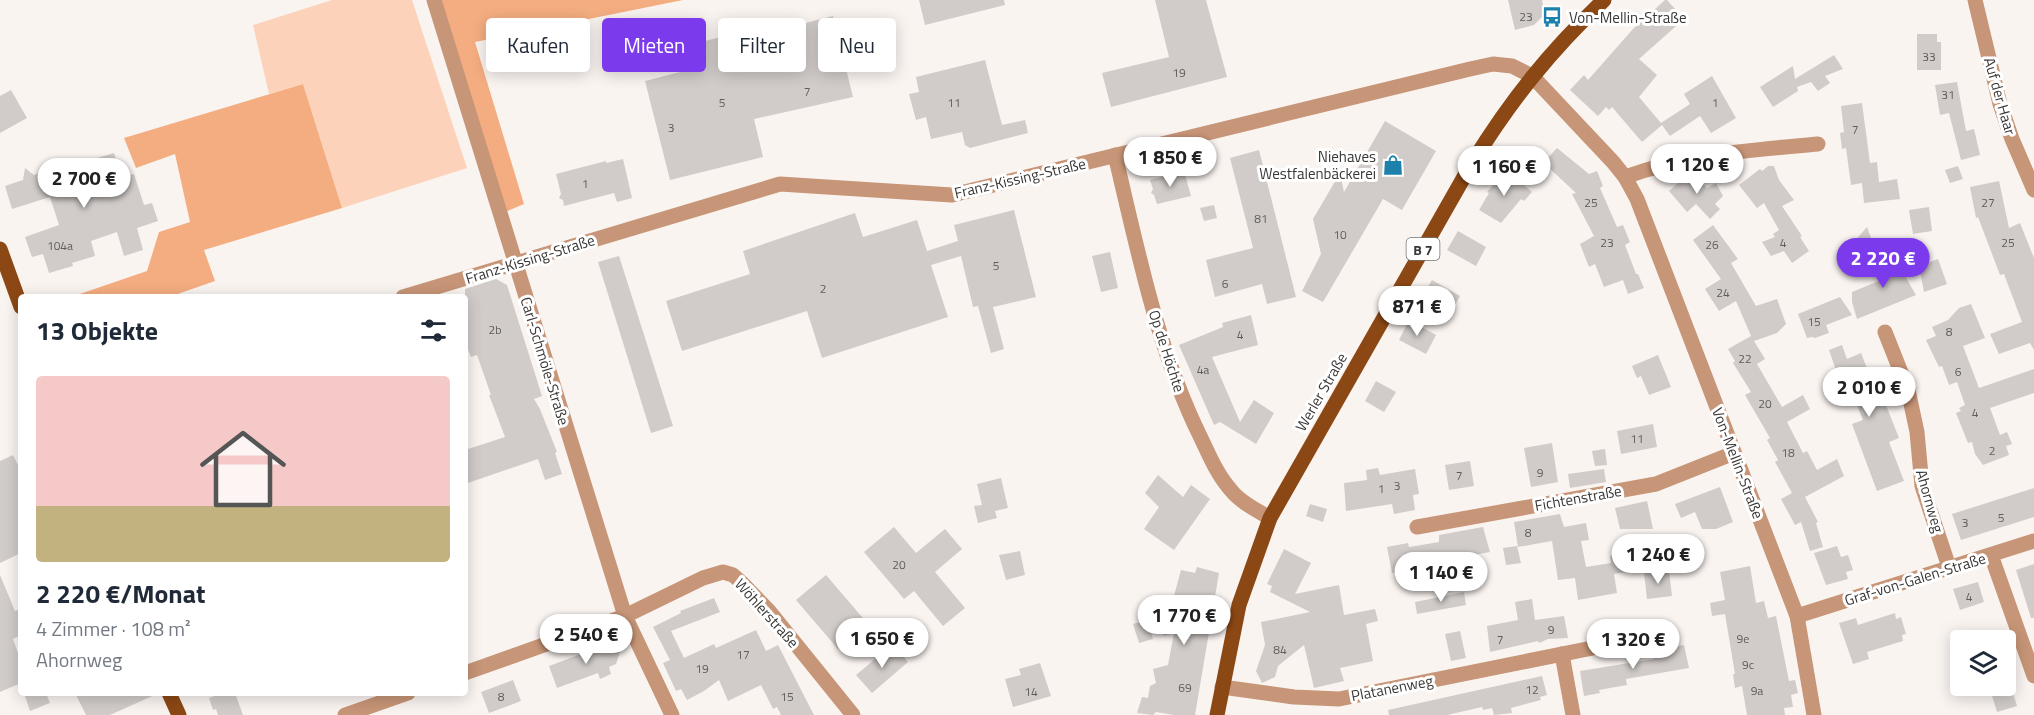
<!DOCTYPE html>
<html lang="de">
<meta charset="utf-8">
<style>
body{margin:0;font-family:"Titillium Web",sans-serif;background:#f6f6f7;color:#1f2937;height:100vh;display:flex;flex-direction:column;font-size:22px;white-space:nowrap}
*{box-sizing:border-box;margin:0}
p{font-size:20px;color:#747a83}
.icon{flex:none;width:33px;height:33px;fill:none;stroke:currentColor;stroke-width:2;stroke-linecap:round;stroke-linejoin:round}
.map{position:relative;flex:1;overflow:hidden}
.drawer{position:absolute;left:18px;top:294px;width:450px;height:402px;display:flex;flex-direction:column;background:#fff;border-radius:6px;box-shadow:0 3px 15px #0003}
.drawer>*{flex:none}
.hud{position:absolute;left:486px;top:18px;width:570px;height:54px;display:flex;gap:12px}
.fabs{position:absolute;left:1950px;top:630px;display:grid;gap:12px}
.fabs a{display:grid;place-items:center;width:66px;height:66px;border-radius:6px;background:#fff;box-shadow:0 3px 15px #0003;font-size:30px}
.price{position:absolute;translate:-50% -51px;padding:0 14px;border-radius:21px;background:#fff;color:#222;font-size:20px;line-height:39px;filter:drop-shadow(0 2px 3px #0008)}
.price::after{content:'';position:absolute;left:50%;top:36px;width:18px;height:14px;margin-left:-9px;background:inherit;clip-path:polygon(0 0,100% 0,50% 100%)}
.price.current{background:#7c3aed;color:#fff}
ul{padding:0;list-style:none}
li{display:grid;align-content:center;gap:12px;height:318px;padding:0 18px}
li span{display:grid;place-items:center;height:186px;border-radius:6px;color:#555}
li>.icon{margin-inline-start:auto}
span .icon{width:108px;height:108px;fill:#fffc;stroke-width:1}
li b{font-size:26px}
h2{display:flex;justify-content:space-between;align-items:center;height:72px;padding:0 18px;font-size:26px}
.tag{padding:0 21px;border-radius:6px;background:#fff;box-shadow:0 3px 15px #0003;font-size:21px;line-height:54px}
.tag.current{background:#7c3aed;color:#fff}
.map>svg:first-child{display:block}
</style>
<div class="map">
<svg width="2034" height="715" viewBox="0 0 2034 715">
<rect width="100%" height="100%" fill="#faf4f1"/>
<polygon fill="#fcd3ba" points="332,0 412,0 467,168 342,208 303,84 269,94 253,25"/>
<g fill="#f4ad80">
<polygon points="441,0 683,0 475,42 524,204 505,212"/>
<polygon points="303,84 342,208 204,250 215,281 169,297 71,297 147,271 159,232 190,222 175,154 136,168 124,138"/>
</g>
<g fill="#d1ccc9">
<polygon points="919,0 1004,0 1005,5 925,25"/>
<polygon points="1155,0 1206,0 1227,77 1111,107 1102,73 1169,57"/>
<polygon points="1508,0 1542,0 1545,14 1534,25 1515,30"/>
<polygon points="1665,0 1667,0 1684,19 1639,59 1657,75 1639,97 1661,123 1690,104 1684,94 1712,76 1736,118 1711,133 1700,116 1670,136 1662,125 1642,142 1612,107 1609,110 1606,107 1598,116 1570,90 1584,75 1588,80 1633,29"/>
<polygon points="833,16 853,97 754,119 763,157 670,180 645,81 688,70 682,47 732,34 734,41"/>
<polygon points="1917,34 1937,34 1937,42 1941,42 1941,70 1917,70"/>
<polygon points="1834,55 1843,69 1825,76 1830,83 1818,91 1811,82 1797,87 1798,91 1773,107 1760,87 1793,66 1795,79"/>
<polygon points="985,60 1002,125 1025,120 1028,133 970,148 965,145 962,132 931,139 926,117 916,120 909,94 919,92 916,77"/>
<polygon points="1957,82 1966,131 1974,129 1980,155 1961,160 1949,113 1940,115 1935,85"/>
<polygon points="11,90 27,118 0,133 0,96"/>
<polygon points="1862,103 1870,163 1877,162 1879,182 1897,179 1900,199 1864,203 1862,183 1851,185 1846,148 1842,149 1840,133 1844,132 1841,106"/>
<polygon points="1385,121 1436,151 1402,210 1383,199 1323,302 1302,291 1321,254 1313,219 1340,173 1344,192"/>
<polygon points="1557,148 1589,174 1597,171 1603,186 1600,188 1617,227 1623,225 1630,242 1625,245 1636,274 1638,274 1644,288 1628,294 1623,280 1604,287 1595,264 1589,267 1580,244 1594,236 1572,194 1576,193 1547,166 1545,161"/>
<polygon points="1259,150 1296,297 1267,304 1262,284 1215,297 1206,260 1253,248 1230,158"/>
<polygon points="114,153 122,177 134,174 144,205 152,203 158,221 137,228 143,250 124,256 117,232 91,241 95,256 72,263 73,266 49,273 43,254 32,257 25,237 59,225 50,197 12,209 5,186 23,180 25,168 34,175 75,160 77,164"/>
<polygon points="623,159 632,198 617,202 614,193 564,206 563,200 559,198 561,194 556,174 606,161 606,163"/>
<polygon points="1768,166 1774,166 1779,180 1794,200 1782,206 1802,236 1800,237 1809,251 1792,263 1784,251 1771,256 1762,242 1775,237 1773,234 1779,230 1764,203 1757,208 1739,185 1760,169 1762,171"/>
<polygon points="1958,166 1963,179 1950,183 1945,170"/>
<polygon points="1506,170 1532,192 1524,201 1521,199 1501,223 1479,210 1489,193 1487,192"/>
<polygon points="1184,171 1191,196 1157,204 1154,195 1151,193 1153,189 1150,180"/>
<polygon points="1693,173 1707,188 1716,183 1723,196 1715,204 1720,209 1710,219 1696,204 1687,212 1669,191 1686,176 1687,178"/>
<polygon points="1999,181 2009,228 2020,223 2034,258 2034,350 2030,343 1999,354 1990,334 2022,322 2004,274 2000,275 1978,217 1976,218 1970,187"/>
<polygon points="1214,205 1217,218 1204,221 1200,208"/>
<polygon points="1929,207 1932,231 1913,234 1909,210"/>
<polygon points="1014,210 1036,297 993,307 1004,349 991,353 978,306 973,307 961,256 931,265 948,317 822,358 807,311 682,351 666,301 750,274 743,251 855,213 863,237 917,220 927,251 958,241 954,225"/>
<polygon points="1713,225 1738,259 1731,263 1756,306 1777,299 1786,324 1777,333 1754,341 1765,359 1757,364 1782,407 1803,395 1810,409 1787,422 1803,453 1807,451 1817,470 1837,459 1844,476 1805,497 1818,522 1816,523 1823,547 1810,551 1801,522 1795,525 1781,499 1792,493 1775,462 1778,460 1767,440 1770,438 1745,395 1751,392 1733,363 1735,361 1728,349 1751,336 1736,301 1719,311 1705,289 1721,279 1693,240"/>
<polygon points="1867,227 1876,252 1852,260 1852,244"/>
<polygon points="1458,231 1486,247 1476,266 1447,250"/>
<polygon points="1885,241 1916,295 1857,319 1852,302 1852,292 1891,276 1878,245"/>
<polygon points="1110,252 1118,288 1101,292 1092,256"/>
<polygon points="619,256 673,426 651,433 598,262"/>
<polygon points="1938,259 1947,284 1924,292 1919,266"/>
<polygon points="496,279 507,285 542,396 534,399 540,409 557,452 555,453 562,474 545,480 538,459 465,484 465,450 505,437 489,395 491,395 477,355 471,357 467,347 465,347 465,289"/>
<polygon points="1432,280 1460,296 1449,315 1421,299"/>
<polygon points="1840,297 1852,315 1826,325 1829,333 1815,338 1812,337 1807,338 1798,314"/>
<polygon points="1971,304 1985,338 1963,346 1979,388 2034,369 2034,393 1990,408 2000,435 2007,432 2012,444 2006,446 2009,455 1983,465 1975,454 1972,442 1968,443 1956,413 1961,411 1959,408 1965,405 1957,382 1949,385 1942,366 1939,367 1926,340 1936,336 1932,327 1948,320 1959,308"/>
<polygon points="1251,315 1258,345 1212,357 1240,422 1254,400 1274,413 1256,444 1220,422 1214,425 1179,345 1223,327 1222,323"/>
<polygon points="1409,320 1436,335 1426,354 1399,340"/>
<polygon points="1842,345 1847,359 1861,353 1874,386 1878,385 1899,438 1889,442 1904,481 1877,491 1852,424 1863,420 1853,395 1843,397 1837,380 1839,379 1829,350"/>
<polygon points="1658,355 1671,387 1649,395 1641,376 1637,378 1632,366"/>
<polygon points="1376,381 1396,392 1384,412 1365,401"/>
<polygon points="1653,424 1657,447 1621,454 1617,431"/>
<polygon points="1552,443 1558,482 1531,487 1524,448"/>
<polygon points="1605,449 1607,465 1595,466 1592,451"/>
<polygon points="13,455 21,471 21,553 0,563 0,461"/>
<polygon points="1470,461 1474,486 1449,490 1445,465"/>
<polygon points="1378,468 1380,475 1415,469 1419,494 1413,495 1415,510 1394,514 1392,504 1346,511 1344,483 1367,480 1366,470"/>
<polygon points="1604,469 1606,482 1570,488 1568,474"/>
<polygon points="1158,475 1183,497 1191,485 1210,499 1174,550 1144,529 1159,507 1145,493"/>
<polygon points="1001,478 1008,508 995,511 997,518 978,523 974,506 982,505 977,484"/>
<polygon points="1720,487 1733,522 1716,529 1702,529 1695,512 1681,518 1675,504"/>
<polygon points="2034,488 2034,517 1961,540 1952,514"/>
<polygon points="1647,501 1653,529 1620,529 1615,508"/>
<polygon points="1310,504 1327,509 1323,522 1306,516"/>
<polygon points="1560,514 1564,527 1586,523 1589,540 1581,541 1586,567 1611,563 1610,556 1622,554 1626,572 1614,574 1617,593 1578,600 1575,578 1558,580 1552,541 1518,547 1514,522"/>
<polygon points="894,527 916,553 945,529 962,549 935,572 965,608 943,626 914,591 904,599 864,552"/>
<polygon points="1483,527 1490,552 1421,565 1421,568 1392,573 1387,547 1408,543 1409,547 1439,542 1439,535"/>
<polygon points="1517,546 1521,563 1506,565 1503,548"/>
<polygon points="1837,546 1841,557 1848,555 1853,570 1846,572 1848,579 1826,585 1814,553"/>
<polygon points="1284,549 1311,563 1295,594 1339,585 1344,615 1375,609 1378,621 1366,624 1373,661 1340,668 1344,681 1314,688 1304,645 1278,666 1275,677 1262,683 1256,671 1265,645 1261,622 1310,612 1270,592 1272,586 1267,584"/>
<polygon points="1020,551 1025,575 1006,580 999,555"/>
<polygon points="2034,564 2034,618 2031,618 2016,570"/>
<polygon points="1750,566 1756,603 1764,601 1768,618 1776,616 1789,681 1795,680 1798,693 1791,695 1793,707 1784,708 1785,715 1747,715 1742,686 1735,688 1733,674 1735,674 1725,614 1712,616 1710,603 1725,600 1720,572"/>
<polygon points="1197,567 1219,573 1195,715 1174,715 1156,712 1153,715 1137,713 1142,697 1148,698 1150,686 1156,683 1153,669 1168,665 1174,633 1163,636 1181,570 1195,573"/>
<polygon points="1669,571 1672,596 1647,599 1644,573"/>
<polygon points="0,575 15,611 21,609 21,635 13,639 21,662 21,683 0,692"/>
<polygon points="826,575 868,624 838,649 796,600"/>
<polygon points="1978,582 1984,602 1960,610 1953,589"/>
<polygon points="1464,592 1466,605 1417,614 1415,602"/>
<polygon points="714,598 720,612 671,631 684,658 714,644 716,648 756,630 766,651 778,645 814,715 781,715 777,707 773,709 761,685 728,701 719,680 704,691 687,700 681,689 676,691 663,663 670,660 653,627 681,613 680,611"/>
<polygon points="1532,599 1535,620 1564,616 1568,638 1548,639 1539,643 1538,641 1490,652 1487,626 1518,620 1515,602"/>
<polygon points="1895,613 1896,619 1901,617 1906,634 1902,635 1903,641 1867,652 1869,659 1853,664 1839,623 1856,618 1858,625"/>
<polygon points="1148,620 1153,639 1139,643 1133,624"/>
<polygon points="1460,631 1466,658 1451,661 1445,634"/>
<polygon points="611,640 612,645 621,649 616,664 609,667 611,674 600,679 598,673 557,688 549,666 589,651 588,649"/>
<polygon points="893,644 908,662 872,693 856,675"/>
<polygon points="1684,645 1689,668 1626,679 1627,685 1599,690 1600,693 1584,696 1580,671 1654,659 1653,651"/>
<polygon points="1040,663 1051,696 1013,707 1005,679 1021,675 1019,669"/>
<polygon points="1542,676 1547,695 1540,697 1541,700 1511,708 1512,713 1494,715 1492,708 1483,710 1482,707 1447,715 1389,715 1388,710"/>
<polygon points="513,680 521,701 489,713 481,692"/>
<polygon points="1989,686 2011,686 2017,706 1997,712"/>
<polygon points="24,693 46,693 50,703 30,711"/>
<polygon points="75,693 159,693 110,715 86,715"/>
<polygon points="223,693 235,693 243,715 218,715 216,709 213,710 209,698"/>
</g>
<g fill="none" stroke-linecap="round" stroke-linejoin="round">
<g stroke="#c79577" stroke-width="15">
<polyline points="434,0 625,616 672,715"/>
<polyline points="1975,0 2000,104 2012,139 2034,190"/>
<path d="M 1115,155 C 1138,251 1157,349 1201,438 C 1209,455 1217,474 1230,489 C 1240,502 1256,510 1270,518"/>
<path d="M 1625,177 C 1687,154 1753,150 1818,144"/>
<polyline points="403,297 780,184 952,195 1470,69 1493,64 1512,66 1532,76 1613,162 1625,177 1637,199 1797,616 1814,715"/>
<polyline points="1885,332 1908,390 1917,432 1922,486 1949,567"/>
<polyline points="1417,527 1656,484 1734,453"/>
<polyline points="1991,555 2034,676"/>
<polyline points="1797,616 2034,541"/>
<polyline points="1562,654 1573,715"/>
<polyline points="465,673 625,616 703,578 723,572 733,575 742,583 769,611 853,715"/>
<polyline points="1222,687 1294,697 1339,699 1647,637"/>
<polyline points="345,715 408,693"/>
</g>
<g stroke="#8c4814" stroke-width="15">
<polyline points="0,249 21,307"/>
<polyline points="169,693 179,715"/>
<path d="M 1217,715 L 1239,605 L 1270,518 L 1472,163 C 1511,100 1550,51 1604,0"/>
</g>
</g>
<defs>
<g id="bus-bare" transform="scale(1.62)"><path d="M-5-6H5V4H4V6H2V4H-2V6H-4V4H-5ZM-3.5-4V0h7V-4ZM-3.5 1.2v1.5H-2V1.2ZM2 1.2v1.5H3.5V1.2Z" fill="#1e81ac" stroke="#fff" stroke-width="2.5" paint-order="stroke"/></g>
<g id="shop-bare" transform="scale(1.62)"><path d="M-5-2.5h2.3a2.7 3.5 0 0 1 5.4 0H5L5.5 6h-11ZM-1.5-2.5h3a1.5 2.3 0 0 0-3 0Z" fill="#1e81ac" stroke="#fff" stroke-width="2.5" paint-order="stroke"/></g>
</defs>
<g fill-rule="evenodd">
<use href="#bus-bare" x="1552" y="17"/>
<use href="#shop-bare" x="1393" y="165"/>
</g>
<g text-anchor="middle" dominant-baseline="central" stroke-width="6" stroke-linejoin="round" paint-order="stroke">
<g font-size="12" fill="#5f5c5b">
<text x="1526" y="16">23</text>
<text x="1929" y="56">33</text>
<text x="1179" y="72">19</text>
<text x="807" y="91">7</text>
<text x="1948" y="94">31</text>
<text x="722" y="102">5</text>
<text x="954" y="102">11</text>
<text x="1715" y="102">1</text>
<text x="671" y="127">3</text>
<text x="1855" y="129">7</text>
<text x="585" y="183">1</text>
<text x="1591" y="202">25</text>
<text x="1988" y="202">27</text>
<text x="1261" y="218">81</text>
<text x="1340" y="234">10</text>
<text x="1607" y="242">23</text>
<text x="1783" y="242">4</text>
<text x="2008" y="242">25</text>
<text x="1712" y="244">26</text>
<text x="60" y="245">104a</text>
<text x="996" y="265">5</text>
<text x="1225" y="283">6</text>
<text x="823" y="288">2</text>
<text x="1723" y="292">24</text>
<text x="1814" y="321">15</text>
<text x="495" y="329">2b</text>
<text x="1949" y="331">8</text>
<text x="1240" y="334">4</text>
<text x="1745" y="358">22</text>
<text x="1203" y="369">4a</text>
<text x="1958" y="371">6</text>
<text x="1765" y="403">20</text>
<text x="1975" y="412">4</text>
<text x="1637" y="438">11</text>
<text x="1992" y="450">2</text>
<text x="1788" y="452">18</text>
<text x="1540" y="472">9</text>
<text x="1459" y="475">7</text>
<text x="1397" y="485">3</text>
<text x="1381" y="488">1</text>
<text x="2001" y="517">5</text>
<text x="1965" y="522">3</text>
<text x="1528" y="532">8</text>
<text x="899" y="564">20</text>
<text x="1969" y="596">4</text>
<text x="1551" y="629">9</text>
<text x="1743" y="638">9e</text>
<text x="1500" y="639">7</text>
<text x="1280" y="649">84</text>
<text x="743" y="654">17</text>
<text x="1748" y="664">9c</text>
<text x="702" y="668">19</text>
<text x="1185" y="687">69</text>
<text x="1532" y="689">12</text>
<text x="1757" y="690">9a</text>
<text x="1031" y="691">14</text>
<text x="501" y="696">8</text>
<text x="787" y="696">15</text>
</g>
<rect fill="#fff" stroke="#747372" stroke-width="1.5" x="1406.5" y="238" width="33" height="22" rx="4.5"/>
<g font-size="14" font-weight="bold" fill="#393736">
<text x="1423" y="249">B 7</text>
</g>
<g font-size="15" fill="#393736" stroke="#fff" text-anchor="start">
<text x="1569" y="17">Von-Mellin-Straße</text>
<text x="1376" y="156" text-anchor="end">Niehaves<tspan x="1376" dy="17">Westfalenbäckerei</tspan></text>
</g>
<g font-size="15" fill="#393736" stroke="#fff">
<text transform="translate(2000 96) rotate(74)">Auf der Haar</text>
<text transform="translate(1020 178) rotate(-13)">Franz-Kissing-Straße</text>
<text transform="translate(530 259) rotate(-17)">Franz-Kissing-Straße</text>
<text transform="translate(1167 351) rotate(72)">Op de Höchte</text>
<text transform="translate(545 361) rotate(73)">Carl-Schmöle-Straße</text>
<text transform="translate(1321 392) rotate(-60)">Werler Straße</text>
<text transform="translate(1738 463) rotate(69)">Von-Mellin-Straße</text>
<text transform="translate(1578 498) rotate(-10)">Fichtenstraße</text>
<text transform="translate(1930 501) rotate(74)">Ahornweg</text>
<text transform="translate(1915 579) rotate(-17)">Graf-von-Galen-Straße</text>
<text transform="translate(767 613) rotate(48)">Wöhlerstraße</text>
<text transform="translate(1392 688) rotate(-11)">Platanenweg</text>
</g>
</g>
</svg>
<div class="fabs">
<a><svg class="icon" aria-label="layers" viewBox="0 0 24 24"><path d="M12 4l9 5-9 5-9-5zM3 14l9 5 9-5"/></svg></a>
</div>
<b class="price" style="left:1170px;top:188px">1 850 €</b>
<b class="price" style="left:1697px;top:195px">1 120 €</b>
<b class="price" style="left:1504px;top:197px">1 160 €</b>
<b class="price" style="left:84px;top:209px">2 700 €</b>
<b class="price current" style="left:1883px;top:289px">2 220 €</b>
<b class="price" style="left:1417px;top:337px">871 €</b>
<b class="price" style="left:1869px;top:418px">2 010 €</b>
<b class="price" style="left:1658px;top:585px">1 240 €</b>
<b class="price" style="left:1441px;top:603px">1 140 €</b>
<b class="price" style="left:1184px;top:646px">1 770 €</b>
<b class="price" style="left:586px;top:665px">2 540 €</b>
<b class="price" style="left:882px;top:669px">1 650 €</b>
<b class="price" style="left:1633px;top:670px">1 320 €</b>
<div class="hud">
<a class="tag">Kaufen</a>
<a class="tag current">Mieten</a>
<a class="tag">Filter</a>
<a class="tag">Neu</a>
</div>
<section class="drawer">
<h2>13 Objekte<svg class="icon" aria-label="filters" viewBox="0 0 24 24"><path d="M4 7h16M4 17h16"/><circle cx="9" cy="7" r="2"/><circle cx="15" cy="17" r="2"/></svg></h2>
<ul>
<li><span style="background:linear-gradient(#f6c9c9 70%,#c2b280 0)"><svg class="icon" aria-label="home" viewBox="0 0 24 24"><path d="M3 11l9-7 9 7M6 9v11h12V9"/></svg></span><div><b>2 220 €/Monat</b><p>4 Zimmer · 108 m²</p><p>Ahornweg</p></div></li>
</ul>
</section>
</div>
